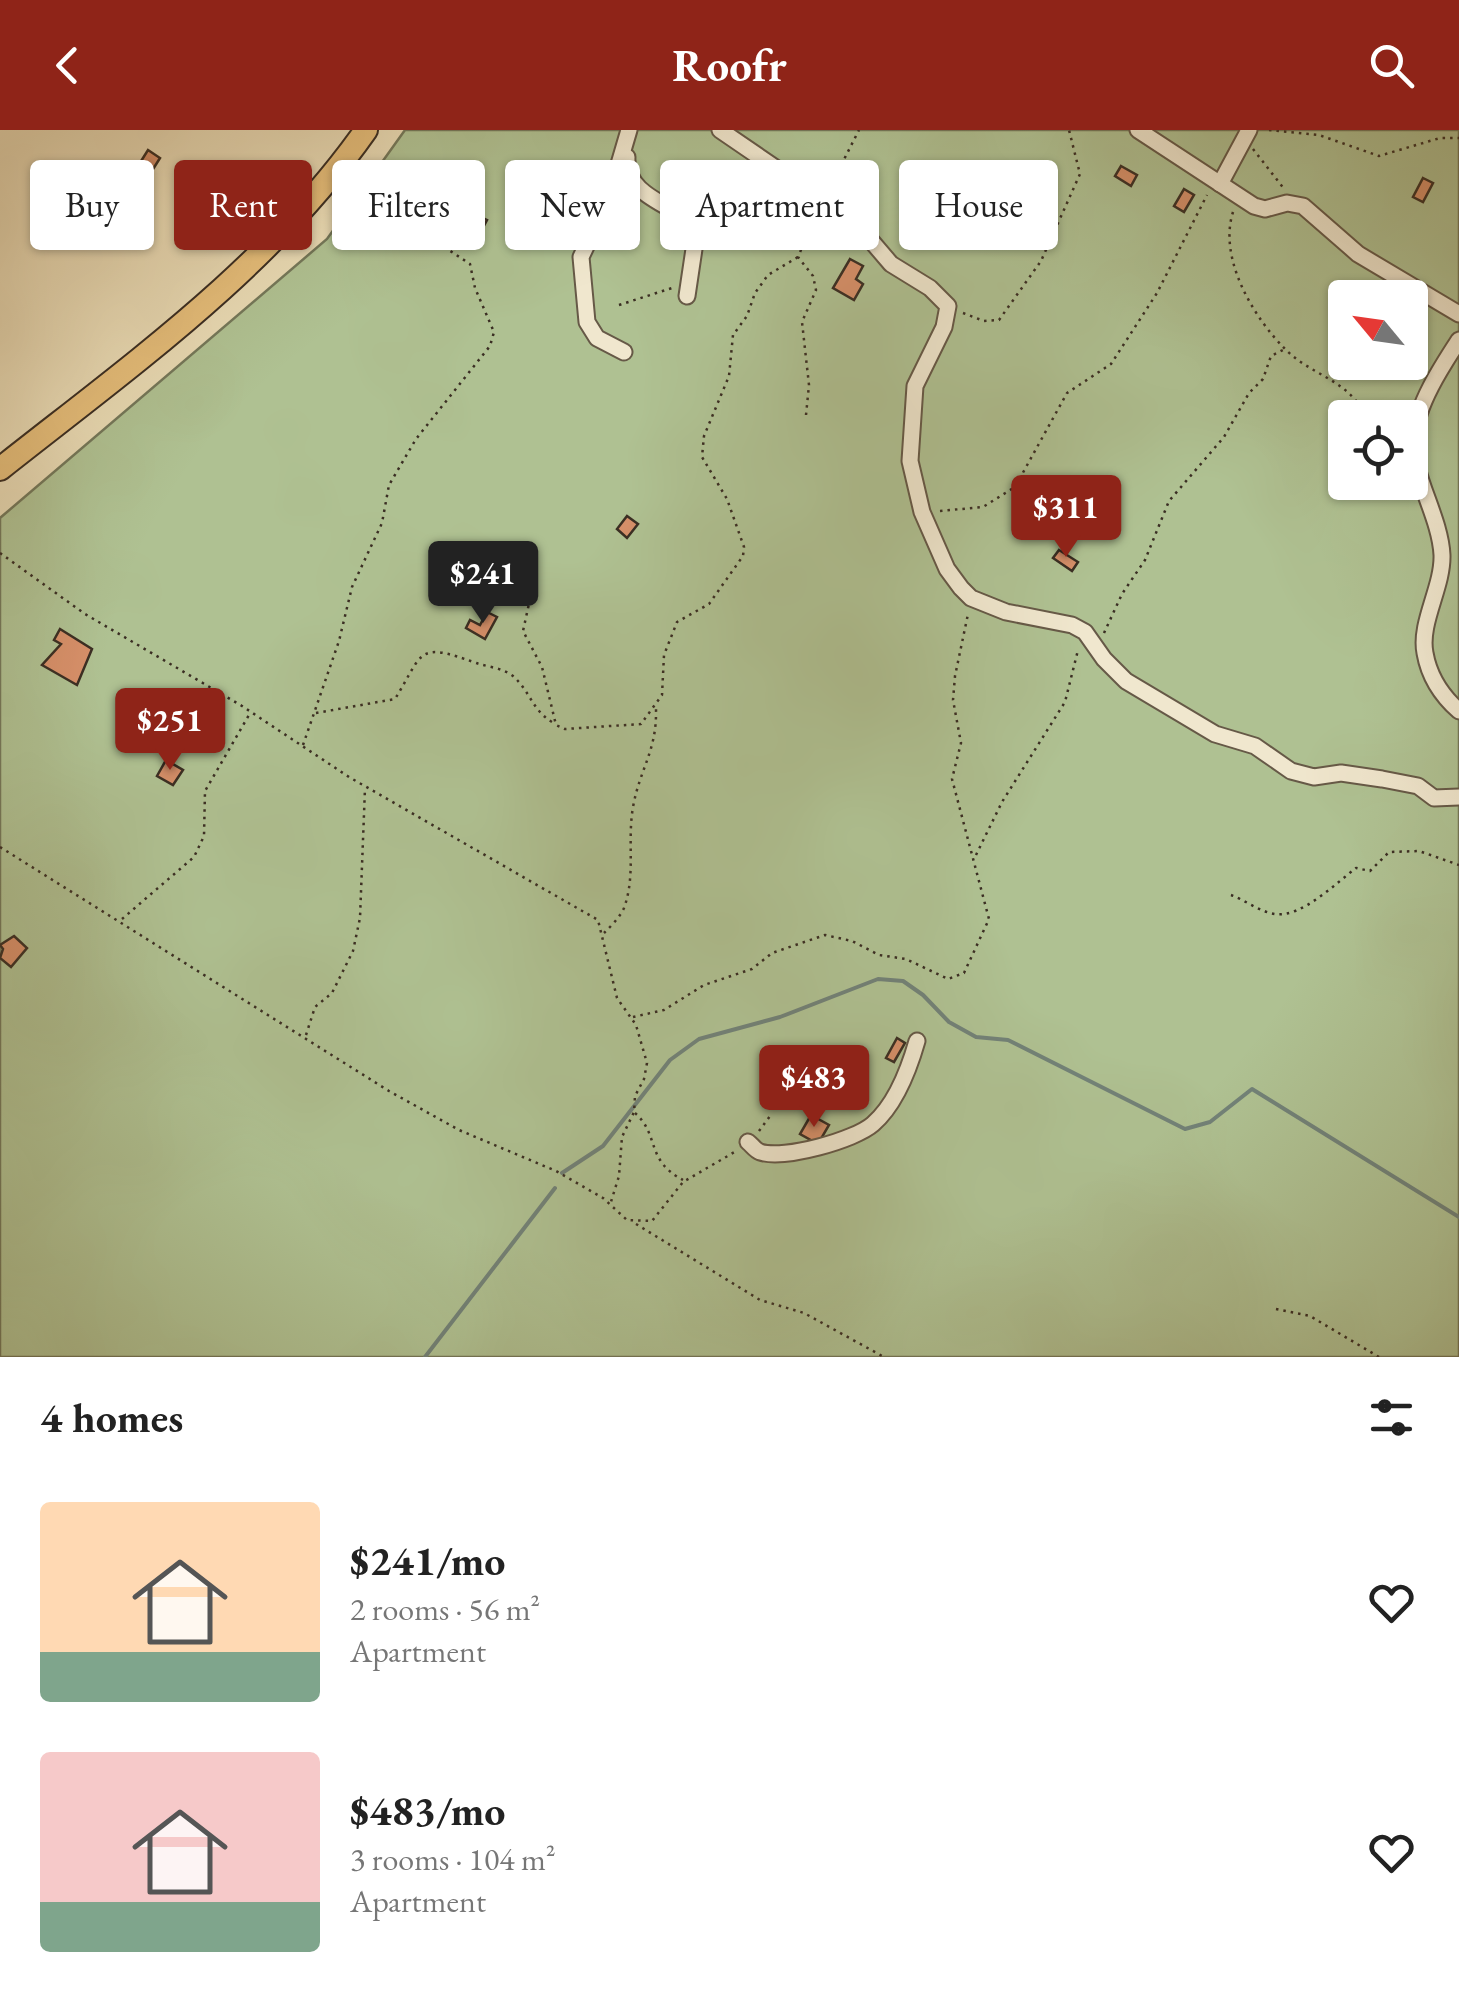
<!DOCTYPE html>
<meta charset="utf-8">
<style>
body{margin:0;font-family:"EB Garamond",serif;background:#f2f2f2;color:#222;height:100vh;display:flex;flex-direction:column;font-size:38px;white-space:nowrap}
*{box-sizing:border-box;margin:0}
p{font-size:32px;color:#767676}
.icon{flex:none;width:55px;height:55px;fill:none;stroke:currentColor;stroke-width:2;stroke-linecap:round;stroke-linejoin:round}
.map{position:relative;height:1227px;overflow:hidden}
.panel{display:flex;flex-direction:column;background:#fff;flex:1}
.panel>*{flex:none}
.banner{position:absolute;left:30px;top:30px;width:1400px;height:90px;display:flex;gap:20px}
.needle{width:65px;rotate:299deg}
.controls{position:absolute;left:1328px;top:150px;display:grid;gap:20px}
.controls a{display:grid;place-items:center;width:100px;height:100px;border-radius:10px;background:#fff;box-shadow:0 2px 8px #0004;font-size:50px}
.price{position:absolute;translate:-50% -85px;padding:0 22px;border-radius:10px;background:#8f2418;color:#fff;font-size:32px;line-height:65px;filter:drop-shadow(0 2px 5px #0008)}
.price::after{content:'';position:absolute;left:50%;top:60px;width:30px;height:22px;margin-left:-15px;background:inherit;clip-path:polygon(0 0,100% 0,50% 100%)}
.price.current{background:#222;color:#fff}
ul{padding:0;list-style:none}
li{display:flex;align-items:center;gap:30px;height:250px;padding:0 40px}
li span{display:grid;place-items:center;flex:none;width:280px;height:200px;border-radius:10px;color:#555}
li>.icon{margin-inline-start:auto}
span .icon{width:120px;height:120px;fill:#fffc;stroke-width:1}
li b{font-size:42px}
h2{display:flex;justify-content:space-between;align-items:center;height:120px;padding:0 40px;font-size:42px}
.pill{padding:0 35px;border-radius:10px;background:#fff;box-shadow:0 2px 8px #0004;font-size:35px;line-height:90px}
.pill.current{background:#8f2418;color:#fff}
header{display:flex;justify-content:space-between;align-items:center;height:130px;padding:0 40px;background:#8f2418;color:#fff;font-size:45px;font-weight:700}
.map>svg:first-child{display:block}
</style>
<header><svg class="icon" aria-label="back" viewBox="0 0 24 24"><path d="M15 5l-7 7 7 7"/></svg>Roofr<svg class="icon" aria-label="search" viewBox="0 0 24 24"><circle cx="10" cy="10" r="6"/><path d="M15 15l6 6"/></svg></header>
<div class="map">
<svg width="1459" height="1227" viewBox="0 0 1459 1227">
<rect width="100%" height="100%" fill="#e8dab4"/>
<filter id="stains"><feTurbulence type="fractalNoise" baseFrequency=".002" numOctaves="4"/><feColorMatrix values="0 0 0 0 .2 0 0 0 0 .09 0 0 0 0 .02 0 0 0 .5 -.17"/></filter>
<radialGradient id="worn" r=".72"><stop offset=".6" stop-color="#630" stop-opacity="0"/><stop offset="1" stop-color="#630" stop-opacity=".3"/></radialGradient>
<path fill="#afc192" stroke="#74785a" stroke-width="2.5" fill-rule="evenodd" d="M 405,0 L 1459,0 L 1459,1227 L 0,1227 L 0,388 L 327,109 ZM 1345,168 L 1410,168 L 1410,232 L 1345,232 ZM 1345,288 L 1410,288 L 1410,352 L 1345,352 Z"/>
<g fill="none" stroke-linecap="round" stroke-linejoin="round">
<g stroke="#728278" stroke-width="4">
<polyline points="562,1043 603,1016 670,930 699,909 780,887 878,849 903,851 923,865 949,892 976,907 1008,910 1185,999 1210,992 1252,959 1459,1087"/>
<polyline points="425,1227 555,1058"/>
</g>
</g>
<g fill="#d7906a" stroke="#3a2e23" stroke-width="2.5">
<polygon points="148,20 160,28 150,44 138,36"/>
<polygon points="1121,36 1137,45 1131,56 1115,46"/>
<polygon points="1423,48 1433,53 1423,72 1413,67"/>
<polygon points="1184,59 1194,65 1184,82 1174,76"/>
<polygon points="465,79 487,90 478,107 456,95"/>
<polygon points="850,129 863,136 856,149 863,154 854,170 833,158"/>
<polygon points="627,386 638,394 627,408 617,399"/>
<polygon points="1059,420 1078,432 1072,441 1053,428"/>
<polygon points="487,482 497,487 485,509 466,498 470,490 480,495"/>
<polygon points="60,499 92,519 77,555 42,535 61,514 54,510"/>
<polygon points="166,630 183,640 173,655 157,646"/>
<polygon points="14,806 27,818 11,837 0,828 3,819 0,815"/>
<polygon points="897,908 905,913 894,932 886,928"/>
<polygon points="811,985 829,995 818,1014 800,1004"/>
</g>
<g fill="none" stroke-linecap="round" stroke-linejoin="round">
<g stroke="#665947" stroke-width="19">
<g id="street">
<polyline points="720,0 856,93 891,134 930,158 948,176 944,197 915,256 910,331 922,382 947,439 961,458 971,468 1006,482 1072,495 1085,502 1104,529 1126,551 1215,604 1255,616 1291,641 1314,647 1341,643 1382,649 1418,656 1434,668 1459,667"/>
<polyline points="1138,0 1254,76 1265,79 1287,73 1303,76 1358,124 1459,184"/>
<path d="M 627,27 C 625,62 662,72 688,89 L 694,119 L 687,166"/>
<polyline points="1220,54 1249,0"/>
<path d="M 1459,210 C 1442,236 1417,274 1414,307 C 1410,343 1440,385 1442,425 C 1443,457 1419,493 1425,523 C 1429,546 1442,566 1459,581"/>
<polyline points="624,222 597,208 587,192 581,127 609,68 629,0"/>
<path d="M 748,1012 C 752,1015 755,1020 760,1022 C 784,1030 855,1010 873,994 C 896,974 909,939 917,911"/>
</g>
</g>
<g stroke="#3a2e23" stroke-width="26">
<path id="primary" d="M 0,339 C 130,236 269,138 366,0"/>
</g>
<g stroke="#3a2e23" stroke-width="2.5" stroke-dasharray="2.5 5" stroke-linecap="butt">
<polyline points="1269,0 1319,5 1379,26 1440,8 1459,8"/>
<polyline points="1253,19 1285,60"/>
<polyline points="831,55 859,0"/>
<path d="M 1233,82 C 1218,129 1254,188 1286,220 C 1303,237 1326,245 1344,259 C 1354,267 1362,278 1370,288"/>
<polyline points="619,175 672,158"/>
<polyline points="963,183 984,191 999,190 1041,131 1080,44 1069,0"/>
<polyline points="806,285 809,255 802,192 816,160 813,146 798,127 816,84"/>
<polyline points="940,381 983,377 1015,357 1067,263 1111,234 1157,163 1207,65"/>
<polyline points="0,423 85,484 242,576 349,647 598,790 617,868 636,895 647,933 644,949 635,966 634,982 622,1007 619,1046 610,1075"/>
<polyline points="511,431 525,445 532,460 523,501 542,537 556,595 565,599 641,594 662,565 664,525 677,492 709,474 743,426 744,417 727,369 702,327 704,306 729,246 733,205 747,186 755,163 768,145 798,127"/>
<polyline points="1104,503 1122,464 1145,430 1169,371 1224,307 1249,263 1263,249 1271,226 1285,219"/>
<path d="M 316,583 L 395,569 C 424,522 416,511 476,533 C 488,537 503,538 513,546 C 530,561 532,580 552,592"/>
<polyline points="303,615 339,511 352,457 382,393 389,355 416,309 490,216 494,202 475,158 470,134 405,91 352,48"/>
<polyline points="0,717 389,961 459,1000 556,1041 603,1068 627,1090 652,1091 683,1052 738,1020"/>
<polyline points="976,725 1002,672 1065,572 1078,520"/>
<path d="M 1231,765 C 1245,770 1260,782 1275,784 C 1301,788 1335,754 1356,738 L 1370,741 L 1389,722 L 1419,721 L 1459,735"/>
<polyline points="122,789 194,727 204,706 205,661 249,585"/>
<path d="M 604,803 C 611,796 620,787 624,778 C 636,745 627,712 633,677 C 640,638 657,621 656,579"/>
<polyline points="633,887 664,880 704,855 752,839 772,823 825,805 852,811 879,825 906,829 948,849 964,843 989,789 952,649 961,613 953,570 955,546 968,484"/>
<polyline points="306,905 315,877 332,863 353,821 360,788 365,658"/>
<path d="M 635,983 C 660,1005 645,1030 683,1050"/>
<polyline points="759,1001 770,986"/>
<polyline points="636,1094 760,1170 804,1183 884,1227"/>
<polyline points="1276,1179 1310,1186 1379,1227"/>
</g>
<use href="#street" stroke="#f0e7ce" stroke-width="15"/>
<use href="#primary" stroke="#e4bd7a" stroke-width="22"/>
</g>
<rect width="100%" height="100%" filter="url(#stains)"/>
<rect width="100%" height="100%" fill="url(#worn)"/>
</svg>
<div class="controls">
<a><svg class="needle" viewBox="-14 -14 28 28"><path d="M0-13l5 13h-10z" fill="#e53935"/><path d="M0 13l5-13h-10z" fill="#767676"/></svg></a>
<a><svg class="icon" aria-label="locate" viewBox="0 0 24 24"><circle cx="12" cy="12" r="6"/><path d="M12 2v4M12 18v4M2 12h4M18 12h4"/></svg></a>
</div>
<b class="price" style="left:1066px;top:430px">$311</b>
<b class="price current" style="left:483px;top:496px">$241</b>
<b class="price" style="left:170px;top:643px">$251</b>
<b class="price" style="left:814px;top:1000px">$483</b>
<div class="banner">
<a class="pill">Buy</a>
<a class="pill current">Rent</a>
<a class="pill">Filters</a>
<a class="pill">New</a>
<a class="pill">Apartment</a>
<a class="pill">House</a>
</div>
</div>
<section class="panel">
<h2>4 homes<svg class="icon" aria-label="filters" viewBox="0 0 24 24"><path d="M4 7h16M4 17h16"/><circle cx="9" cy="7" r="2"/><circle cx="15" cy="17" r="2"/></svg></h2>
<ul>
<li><span style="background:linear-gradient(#ffd9b3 75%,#7fa58c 0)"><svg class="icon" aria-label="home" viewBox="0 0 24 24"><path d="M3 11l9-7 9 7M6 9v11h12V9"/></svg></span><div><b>$241/mo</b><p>2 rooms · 56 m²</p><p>Apartment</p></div><svg class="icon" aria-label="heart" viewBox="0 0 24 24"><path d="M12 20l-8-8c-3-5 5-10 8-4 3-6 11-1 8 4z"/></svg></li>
<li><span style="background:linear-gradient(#f6c9c9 75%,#7fa58c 0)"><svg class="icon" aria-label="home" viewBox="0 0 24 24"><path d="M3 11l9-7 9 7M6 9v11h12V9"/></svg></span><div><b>$483/mo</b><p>3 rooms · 104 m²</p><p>Apartment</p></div><svg class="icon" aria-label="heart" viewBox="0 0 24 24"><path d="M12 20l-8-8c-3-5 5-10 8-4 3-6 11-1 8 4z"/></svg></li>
</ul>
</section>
